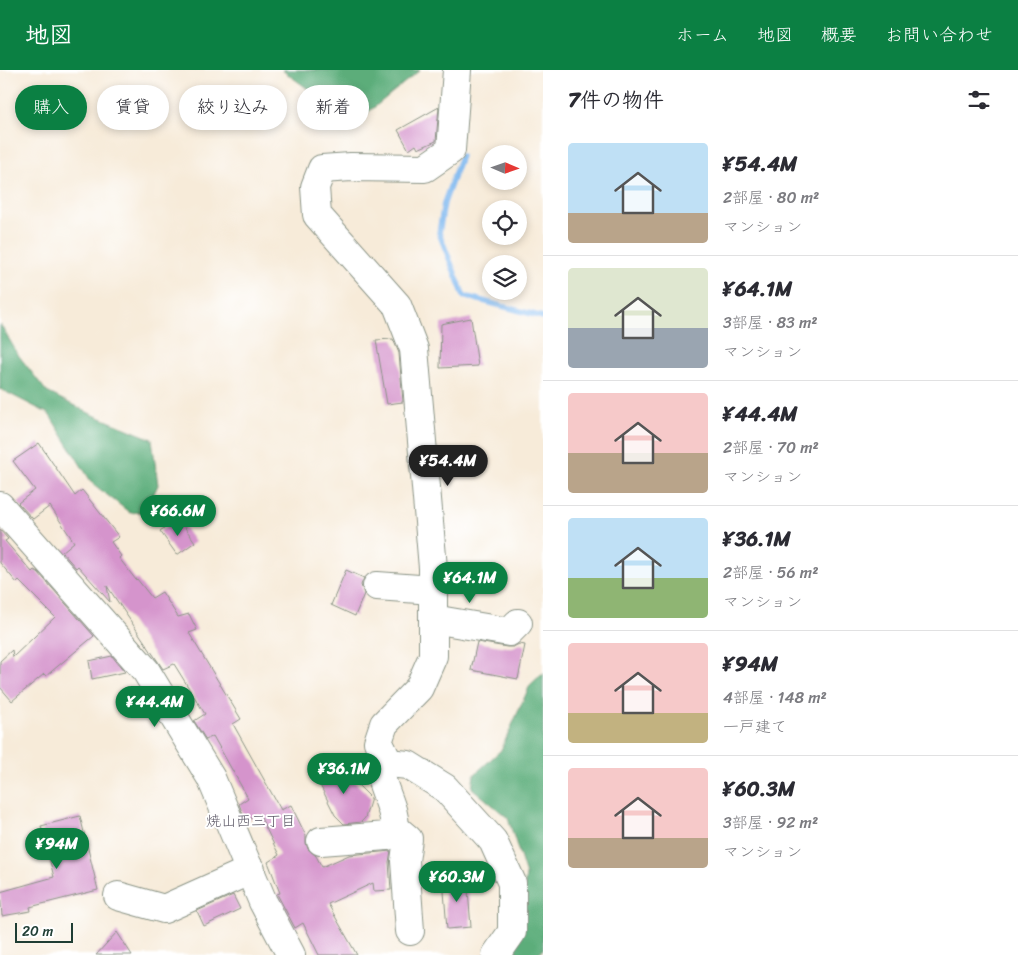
<!DOCTYPE html>
<html lang="ja">
<meta charset="utf-8">
<style>
body{margin:0;font-family:Sriracha,"Klee One",sans-serif;background:#f7f7f7;color:#2b2b33;height:100vh;display:flex;flex-direction:column;font-size:19px;white-space:nowrap}
*{box-sizing:border-box;margin:0}
p{font-size:16px;color:#7c7c81}
.icon{flex:none;width:28px;height:28px;fill:none;stroke:currentColor;stroke-width:2;stroke-linecap:round;stroke-linejoin:round}
.map{position:relative;flex:1;overflow:hidden}
.details{display:flex;flex-direction:column;background:#fff;width:475px}
.details>*{flex:none}
.hud{position:absolute;left:15px;top:15px;width:452px;height:45px;display:flex;gap:10px}
.needle{width:32px;rotate:92deg}
.fabs{position:absolute;left:482px;top:75px;display:grid;gap:10px}
.fabs a{display:grid;place-items:center;width:45px;height:45px;border-radius:50%;background:#fff;box-shadow:0 2px 8px #0003;font-size:25px}
.scale{position:absolute;left:15px;bottom:12px;width:58px;box-sizing:border-box;padding-left:5px;border:2px solid #1f3d34;border-top:0;font-size:14px;line-height:18px;white-space:nowrap;color:#1f3d34;-webkit-text-stroke:4px #fff;paint-order:stroke}
.price{position:absolute;translate:-50% -42px;padding:0 11px;border-radius:18px;background:#0b8043;color:#fff;font-size:16px;line-height:32px;filter:drop-shadow(0 1px 2px #0008)}
.price::after{content:'';position:absolute;left:50%;top:30px;width:15px;height:11px;margin-left:-8px;background:inherit;clip-path:polygon(0 0,100% 0,50% 100%)}
.price.current{background:#222;color:#fff}
ul{padding:0;list-style:none}
li{display:flex;align-items:center;gap:15px;height:125px;padding:0 25px}
li+li{border-top:1px solid #e1e1e2}
li span{display:grid;place-items:center;flex:none;width:140px;height:100px;border-radius:5px;color:#555}
li>.icon{margin-inline-start:auto}
span .icon{width:60px;height:60px;fill:#fffc;stroke-width:1}
li b{font-size:21px}
h2{display:flex;justify-content:space-between;align-items:center;height:60px;padding:0 25px;font-size:21px}
.pill{padding:0 18px;border-radius:22px;background:#fff;box-shadow:0 2px 8px #0003;font-size:18px;line-height:45px}
.pill.current{background:#0b8043;color:#fff}
header{display:flex;align-items:center;gap:30px;box-sizing:border-box;height:70px;padding:0 25px;background:#0b8043;color:#fff}
header strong{font-size:24px}
nav{display:flex;gap:28px;margin-inline-start:auto;font-size:18px}
main{display:flex;flex:1;min-height:0}
.map>svg:first-child{display:block}
</style>
<header>
<strong>地図</strong>
<nav><a>ホーム</a><a>地図</a><a>概要</a><a>お問い合わせ</a></nav>
</header>
<main>
<div class="map">
<svg width="543" height="885" viewBox="0 0 543 885">
<rect width="100%" height="100%" fill="#fff"/>
<filter id="ink" filterUnits="userSpaceOnUse"><feTurbulence type="fractalNoise" baseFrequency=".02" numOctaves="2"/><feDisplacementMap in="SourceGraphic" scale="10" xChannelSelector="R" yChannelSelector="G"/><feConvolveMatrix kernelMatrix="1 2 1 2 8 2 1 2 1" color-interpolation-filters="sRGB"/></filter>
<filter id="wash" filterUnits="userSpaceOnUse"><feTurbulence type="fractalNoise" baseFrequency=".0096" numOctaves="4" result="noise"/><feDisplacementMap in="SourceGraphic" scale="20" xChannelSelector="R" yChannelSelector="G"/><feGaussianBlur stdDeviation="1.12" result="paint"/><feColorMatrix in="noise" values="0 0 0 0 0 0 0 0 0 0 0 0 0 0 0 0 0 1.4 0 .05"/><feComposite in="paint" operator="in"/></filter>
<g filter="url(#wash)">
<rect width="100%" height="100%" fill="#f7ebd9"/>
<g fill="#5bad7a" stroke="#3d7557">
<polygon points="282,0 420,0 355,53"/>
<polygon points="0,254 19,286 47,322 91,344 152,369 158,415 149,434 141,442 130,443 92,413 49,344 0,319"/>
<polygon points="543,603 543,879 538,885 507,885 518,864 526,805 508,748 472,718 474,705 501,680 530,615"/>
</g>
<g fill="none" stroke-linecap="round" stroke-linejoin="round">
<polyline stroke="#7eb8ef" stroke-width="5.5" points="461,86 444,133 439,163 464,226 543,247"/>
</g>
<g id="blocks">
<g fill="#d594cc">
<polygon points="439,37 436,71 418,79 416,75 409,80 398,60"/>
<polygon points="471,248 478,296 440,298 441,254"/>
<polygon points="393,269 399,283 403,332 387,334 376,270"/>
<polygon points="39,373 75,426 82,420 119,467 111,472 121,486 119,488 136,510 137,509 152,528 162,522 178,547 189,544 197,560 189,563 241,649 233,654 281,740 291,735 306,766 306,773 308,779 316,786 322,797 349,785 391,781 389,792 391,820 374,821 373,813 328,834 357,885 319,885 303,853 295,858 277,824 280,823 268,792 279,785 259,744 246,751 244,747 239,734 248,728 213,666 206,670 194,651 205,644 174,594 163,599 107,516 110,532 78,496 76,498 62,482 74,472 50,436 33,449 18,433 35,420 13,391"/>
<polygon points="178,448 195,472 177,485 160,461"/>
<polygon points="0,460 8,469 5,471 32,502 34,500 38,502 94,566 46,606 44,604 12,631 0,617 0,591 12,580 13,587 55,547 19,511 17,513 0,493"/>
<polygon points="346,500 364,508 361,515 364,524 355,546 331,535"/>
<polygon points="477,572 507,577 513,577 519,574 525,575 518,609 471,600"/>
<polygon points="112,586 125,602 92,609 89,591"/>
<polygon points="334,691 371,728 365,748 361,752 344,754 335,745 317,709"/>
<polygon points="80,746 98,820 30,837 31,841 2,846 0,822 54,807 41,756"/>
<polygon points="467,808 471,857 447,859 443,809"/>
<polygon points="233,825 240,839 204,856 197,841"/>
<polygon points="117,862 132,885 96,885"/>
</g>
</g>
</g>
<g filter="url(#ink)">
<use href="#blocks" fill-opacity="0" stroke="#8b9486" stroke-width="1"/>
<g fill="none" stroke-linecap="round" stroke-linejoin="round">
<g stroke="#8b9486" stroke-width="30">
<g id="minor">
<polyline points="457,0 451,80 425,98 351,97 322,99 315,117 317,145 397,235 414,279 433,498 433,586 419,618 384,654 378,672 389,693 408,695 445,718 493,771 512,813 512,862 496,885"/>
<polyline points="0,436 146,601 211,708 263,832 291,885"/>
<polyline points="377,516 433,520"/>
<polyline points="433,549 509,562 518,553"/>
<polyline points="395,758 408,769 405,791 410,861"/>
<path d="M 321,771 L 387,766 L 395,758 C 395,736 380,717 379,695 C 379,690 381,684 382,679"/>
<polyline points="118,826 164,839 251,800"/>
</g>
</g>
<use href="#minor" stroke="#fff" stroke-width="28"/>
</g>
</g>
<g text-anchor="middle" dominant-baseline="central" stroke-width="4" stroke-linejoin="round" paint-order="stroke">
<g font-size="15" fill="#5f5b69" stroke="#fff">
<text x="251" y="751">焼山西三丁目</text>
</g>
</g>
</svg>
<div class="fabs">
<a><svg class="needle" viewBox="-14 -14 28 28"><path d="M0-13l5 13h-10z" fill="#e53935"/><path d="M0 13l5-13h-10z" fill="#7c7c81"/></svg></a>
<a><svg class="icon" aria-label="locate" viewBox="0 0 24 24"><circle cx="12" cy="12" r="6"/><path d="M12 2v4M12 18v4M2 12h4M18 12h4"/></svg></a>
<a><svg class="icon" aria-label="layers" viewBox="0 0 24 24"><path d="M12 4l9 5-9 5-9-5zM3 14l9 5 9-5"/></svg></a>
</div>
<div class="scale">20 m</div>
<b class="price current" style="left:448px;top:417px">¥54.4M</b>
<b class="price" style="left:178px;top:467px">¥66.6M</b>
<b class="price" style="left:470px;top:534px">¥64.1M</b>
<b class="price" style="left:155px;top:658px">¥44.4M</b>
<b class="price" style="left:344px;top:725px">¥36.1M</b>
<b class="price" style="left:57px;top:800px">¥94M</b>
<b class="price" style="left:457px;top:833px">¥60.3M</b>
<div class="hud">
<a class="pill current">購入</a>
<a class="pill">賃貸</a>
<a class="pill">絞り込み</a>
<a class="pill">新着</a>
</div>
</div>
<section class="details">
<h2>7件の物件<svg class="icon" aria-label="filters" viewBox="0 0 24 24"><path d="M4 7h16M4 17h16"/><circle cx="9" cy="7" r="2"/><circle cx="15" cy="17" r="2"/></svg></h2>
<ul>
<li><span style="background:linear-gradient(#bfe0f5 70%,#b9a48a 0)"><svg class="icon" aria-label="home" viewBox="0 0 24 24"><path d="M3 11l9-7 9 7M6 9v11h12V9"/></svg></span><div><b>¥54.4M</b><p>2部屋 · 80 m²</p><p>マンション</p></div></li>
<li><span style="background:linear-gradient(#dfe7d0 60%,#9aa5b1 0)"><svg class="icon" aria-label="home" viewBox="0 0 24 24"><path d="M3 11l9-7 9 7M6 9v11h12V9"/></svg></span><div><b>¥64.1M</b><p>3部屋 · 83 m²</p><p>マンション</p></div></li>
<li><span style="background:linear-gradient(#f6c9c9 60%,#b9a48a 0)"><svg class="icon" aria-label="home" viewBox="0 0 24 24"><path d="M3 11l9-7 9 7M6 9v11h12V9"/></svg></span><div><b>¥44.4M</b><p>2部屋 · 70 m²</p><p>マンション</p></div></li>
<li><span style="background:linear-gradient(#bfe0f5 60%,#8fb573 0)"><svg class="icon" aria-label="home" viewBox="0 0 24 24"><path d="M3 11l9-7 9 7M6 9v11h12V9"/></svg></span><div><b>¥36.1M</b><p>2部屋 · 56 m²</p><p>マンション</p></div></li>
<li><span style="background:linear-gradient(#f6c9c9 70%,#c2b280 0)"><svg class="icon" aria-label="home" viewBox="0 0 24 24"><path d="M3 11l9-7 9 7M6 9v11h12V9"/></svg></span><div><b>¥94M</b><p>4部屋 · 148 m²</p><p>一戸建て</p></div></li>
<li><span style="background:linear-gradient(#f6c9c9 70%,#b9a48a 0)"><svg class="icon" aria-label="home" viewBox="0 0 24 24"><path d="M3 11l9-7 9 7M6 9v11h12V9"/></svg></span><div><b>¥60.3M</b><p>3部屋 · 92 m²</p><p>マンション</p></div></li>
</ul>
</section>
</main>
